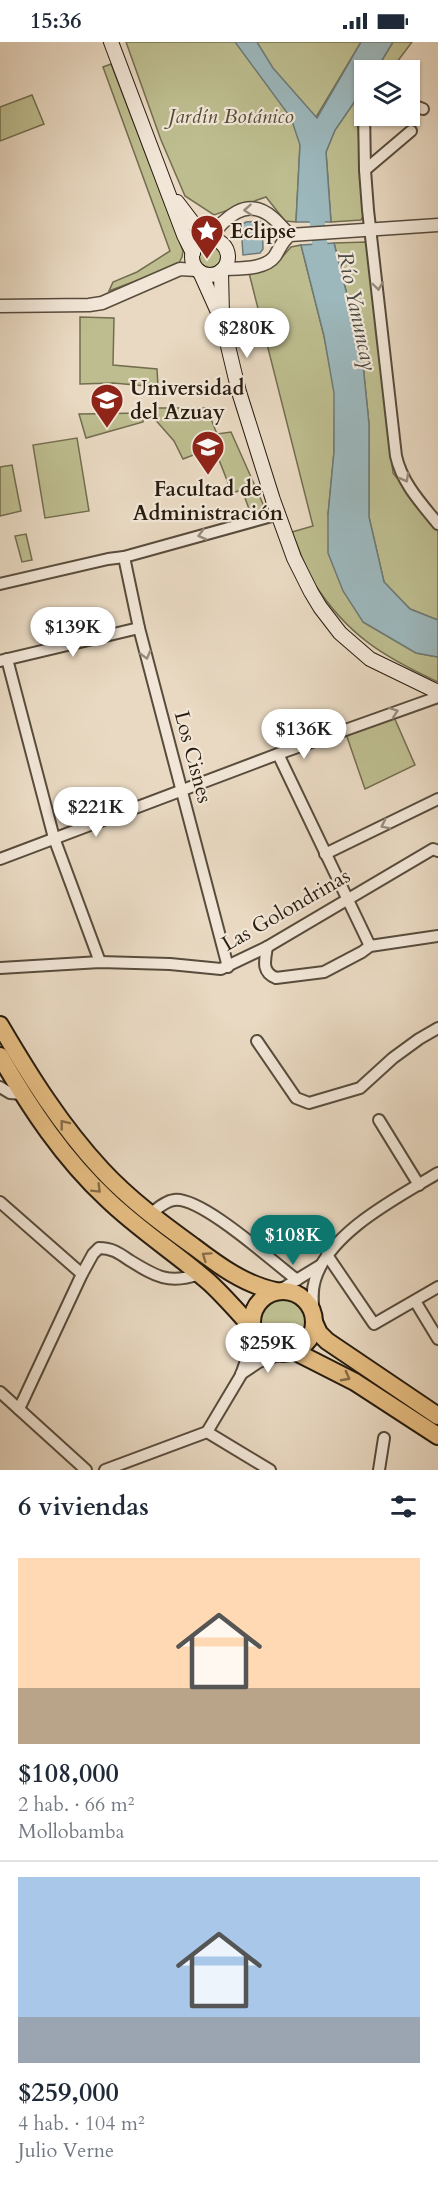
<!DOCTYPE html>
<html lang="es">
<meta charset="utf-8">
<style>
body{margin:0;font-family:Cardo,serif;background:#f6f6f7;color:#1f2937;height:100vh;display:flex;flex-direction:column;font-size:22px;white-space:nowrap}
*{box-sizing:border-box;margin:0}
p{font-size:20px;color:#747a83}
.icon{flex:none;width:33px;height:33px;fill:none;stroke:currentColor;stroke-width:2;stroke-linecap:round;stroke-linejoin:round}
.map{position:relative;height:1428px;overflow:hidden}
.side{display:flex;flex-direction:column;background:#fff;flex:1}
.side>*{flex:none}
.controls{position:absolute;left:354px;top:18px;display:grid;gap:12px}
.controls a{display:grid;place-items:center;width:66px;height:66px;border-radius:0px;background:#fff;box-shadow:0 2px 4px #0004;font-size:30px}
.price{position:absolute;translate:-50% -51px;padding:0 14px;border-radius:21px;background:#fff;color:#222;font-size:20px;line-height:39px;filter:drop-shadow(0 2px 3px #0008)}
.price::after{content:'';position:absolute;left:50%;top:36px;width:18px;height:14px;margin-left:-9px;background:inherit;clip-path:polygon(0 0,100% 0,50% 100%)}
.price.current{background:#0f766e;color:#fff}
ul{padding:0;list-style:none}
li{display:grid;align-content:center;gap:12px;height:318px;padding:0 18px}
li+li{border-top:2px solid #e0e1e3}
li span{display:grid;place-items:center;height:186px;border-radius:0px;color:#555}
li>.icon{margin-inline-start:auto}
span .icon{width:108px;height:108px;fill:#fffc;stroke-width:1}
li b{font-size:26px}
h2{display:flex;justify-content:space-between;align-items:center;height:72px;padding:0 18px;font-size:26px}
.status{display:flex;justify-content:space-between;align-items:center;height:42px;padding:0 30px;background:#fff;direction:ltr}
.status svg{height:16px;fill:currentColor}
.map>svg:first-child{display:block}
</style>
<div class="status"><b>15:36</b><svg viewBox="0 0 49 12"><path d="M0 12V9h3v3zM5 12V6h3v6zM10 12V3h3v9zM15 12V0h3v12zM26 1h20v11H26zM47 4h2v5h-2z"/></svg></div>
<div class="map">
<svg width="438" height="1428" viewBox="0 0 438 1428">
<rect width="100%" height="100%" fill="#e9d9c2"/>
<filter id="stains"><feTurbulence type="fractalNoise" baseFrequency=".00333" numOctaves="4"/><feColorMatrix values="0 0 0 0 .2 0 0 0 0 .09 0 0 0 0 .02 0 0 0 .5 -.17"/></filter>
<radialGradient id="worn" r=".72"><stop offset=".6" stop-color="#630" stop-opacity="0"/><stop offset="1" stop-color="#630" stop-opacity=".3"/></radialGradient>
<g fill="#bdbd8f" stroke="#726d4f" stroke-width="1.5">
<polygon points="126,0 361,0 300,102 296,180 285,179 266,155 214,173 185,154 161,98"/>
<polygon points="393,0 412,0 391,28 376,28"/>
<polygon points="111,22 183,209 182,215 178,223 109,249 113,240 137,230 170,209 103,25"/>
<polygon points="364,46 364,57 357,72 364,173 361,178 331,180 326,110 335,88"/>
<polygon points="32,53 44,82 0,99 0,65"/>
<polygon points="367,200 393,431 438,489 438,578 410,567 384,540 369,475 369,382 362,313 334,201"/>
<circle cx="209" cy="215" r="12"/>
<path d="M 301,203 L 324,294 L 335,351 L 334,410 L 328,473 L 363,580 L 416,611 L 438,615 L 438,640 C 384,615 347,593 314,541 C 305,526 299,507 292,490 L 313,484 L 249,231 L 276,222 L 291,205 Z"/>
<polygon points="80,275 114,276 113,323 157,327 158,345 113,341 80,342"/>
<path d="M 157,366 L 212,366 L 211,377 L 217,392 L 231,390 L 263,462 C 262,470 260,472 252,475 L 242,448 L 232,451 L 214,405 L 183,417 L 174,399 L 152,374 Z"/>
<polygon points="144,371 143,380 86,396 79,372"/>
<polygon points="77,396 89,469 45,476 33,403"/>
<polygon points="12,423 21,469 0,474 0,425"/>
<polygon points="26,492 32,518 22,520 15,494"/>
<polygon points="394,675 415,723 365,747 346,692"/>
<circle cx="284" cy="1279" r="25"/>
</g>
<g fill="#9cb8bd" stroke="#6e7a77" stroke-width="1.5">
<polygon points="235,0 257,0 273,26 317,76 361,0 393,0 376,28 364,28 364,46 335,88 326,110 331,180 296,180 300,103 291,76"/>
<polygon points="259,179 262,180 263,207 260,211 243,213 241,183 246,180"/>
<polygon points="334,201 362,313 369,382 369,475 384,540 410,567 438,578 438,615 416,611 363,580 343,549 328,511 328,473 334,410 334,351 324,294 301,203"/>
</g>
<g fill="none" stroke-linecap="round" stroke-linejoin="round">
<polyline stroke="#9cb8bd" stroke-width="15" points="315,161 322,220"/>
<g stroke="#584c3c" stroke-width="14">
<g id="minor">
<polyline points="410,62 423,67"/>
<path d="M 364,68 L 365,128 L 368,168 L 396,414 C 402,441 421,461 438,482"/>
<polyline points="365,128 411,89"/>
<polyline points="124,515 139,586 228,925"/>
<polyline points="0,542 108,517 124,515 279,472"/>
<polyline points="7,617 54,796 100,920"/>
<polyline points="0,619 139,586"/>
<polyline points="278,712 370,904"/>
<polyline points="325,812 438,757"/>
<polyline points="0,817 278,712 438,655"/>
<path d="M 267,905 C 265,918 261,930 276,936 L 324,930 L 362,910 L 370,904 L 438,894"/>
<polyline points="0,926 100,920 170,922 221,927 267,905 433,807 438,809"/>
<polyline points="257,999 296,1056 309,1061 360,1046 393,1016 419,997 438,986"/>
<polyline points="0,1045 10,1051 22,1052"/>
<polyline points="379,1078 419,1143"/>
<polyline points="0,1160 82,1232"/>
<path d="M 150,1172 C 157,1167 165,1159 174,1158 C 201,1154 273,1220 297,1238"/>
<polyline points="327,1213 374,1282 438,1245"/>
<polyline points="280,1248 321,1223"/>
<polyline points="415,1259 438,1297"/>
<path d="M 314,1275 C 313,1263 311,1251 315,1238 C 329,1190 397,1156 438,1131"/>
<polyline points="241,1332 259,1320 284,1311"/>
<polyline points="0,1350 86,1428"/>
<path d="M 19,1367 L 82,1232 L 93,1212 L 99,1206 C 112,1206 119,1211 129,1218 C 155,1234 169,1243 199,1232"/>
<polyline points="207,1390 270,1428"/>
<polyline points="105,1428 207,1390 241,1333 255,1292"/>
<polyline points="379,1428 384,1396"/>
</g>
</g>
<g stroke="#584c3c" stroke-width="15">
<g id="tertiary">
<path d="M 208,198 C 224,176 247,153 273,176 C 279,181 284,188 290,193"/>
<path d="M 223,227 C 239,226 265,228 275,214 C 280,206 282,199 290,193 L 438,183"/>
<polyline points="0,264 89,263 102,261 180,227 197,228"/>
</g>
</g>
<g stroke="#281d0f" stroke-width="16">
<g id="secondary">
<polyline points="111,0 184,193 193,211"/>
<polyline points="177,160 206,198"/>
<circle cx="210" cy="215" r="18"/>
<polyline points="221,229 222,274"/>
<polyline points="200,230 222,279 239,350 273,458 294,516 311,550 320,565 340,591 370,617 438,650"/>
</g>
</g>
<g stroke="#281d0f" stroke-width="20">
<g id="trunk">
<path d="M 0,983 C 30,1034 61,1084 102,1128 C 129,1157 161,1181 193,1204 C 218,1223 245,1243 276,1249"/>
<path d="M 0,1014 C 30,1066 63,1116 107,1157 C 139,1188 177,1212 210,1241 C 226,1256 240,1272 254,1288"/>
<circle cx="283" cy="1280" r="31"/>
<polyline points="314,1280 319,1291 327,1299 438,1374"/>
<polyline points="294,1309 355,1340 438,1394"/>
</g>
</g>
<use href="#minor" stroke="#f1e6d7" stroke-width="10"/>
<use href="#tertiary" stroke="#f1e6d7" stroke-width="12"/>
<use href="#secondary" stroke="#f1e6d7" stroke-width="14"/>
<use href="#trunk" stroke="#e4bc81" stroke-width="16"/>
</g>
<defs><path id="oneway-chevron" d="M-2-3.5L2.5 0L-2 3.5" fill="none" stroke-width="1.6" stroke-linecap="round" stroke-linejoin="round" transform="scale(1.5)"/></defs>
<g stroke="#978c7d">
<use href="#oneway-chevron" transform="translate(248 168) rotate(176)"/>
<use href="#oneway-chevron" transform="translate(378 244) rotate(82)"/>
<use href="#oneway-chevron" transform="translate(405 436) rotate(61)"/>
<use href="#oneway-chevron" transform="translate(202 493) rotate(165)"/>
<use href="#oneway-chevron" transform="translate(146 613) rotate(75)"/>
<use href="#oneway-chevron" transform="translate(394 670) rotate(-20)"/>
<use href="#oneway-chevron" transform="translate(385 783) rotate(154)"/>
</g>
<g stroke="#866c48">
<use href="#oneway-chevron" transform="translate(64 1082) rotate(-128)"/>
<use href="#oneway-chevron" transform="translate(97 1147) rotate(45)"/>
<use href="#oneway-chevron" transform="translate(206 1214) rotate(-145)"/>
<use href="#oneway-chevron" transform="translate(346 1335) rotate(28)"/>
</g>
<defs>
<g id="sight-pin" transform="scale(1.725)"><path d="M0 17L-7.5 6A9.5 9.5 0 1 1 7.5 6Z" fill="#8f2418" stroke="#f1e6d7"/><path d="M0-6L1.8-2.2L6-1.7L2.9 1.2L3.7 5.4L0 3.3L-3.7 5.4L-2.9 1.2L-6-1.7L-1.8-2.2Z" fill="#fff"/></g>
<g id="university-pin" transform="scale(1.725)"><path d="M0 17L-7.5 6A9.5 9.5 0 1 1 7.5 6Z" fill="#8f2418" stroke="#f1e6d7"/><path d="M0-5L7-2L0 1L-7-2ZM-4 1L0 2.5L4 1V4Q0 6-4 4Z" fill="#fff"/></g>
</defs>
<g fill-rule="evenodd">
<use href="#sight-pin" x="207" y="189"/>
<use href="#university-pin" x="107" y="358"/>
<use href="#university-pin" x="208" y="405"/>
</g>
<g text-anchor="middle" dominant-baseline="central" stroke-width="4.5" stroke-linejoin="round" paint-order="stroke">
<g font-size="21" font-style="italic" fill="#554d35" stroke="#f1e6d7">
<text x="231" y="74">Jardín Botánico</text>
</g>
<g font-size="21" font-weight="bold" fill="#281d0f" stroke="#f1e6d7" text-anchor="start">
<text x="230" y="189">Eclipse</text>
<text x="130" y="346">Universidad<tspan x="130" dy="24">del Azuay</tspan></text>
<text x="208" y="447" text-anchor="middle">Facultad de<tspan x="208" dy="24">Administración</tspan></text>
</g>
<g font-size="21" fill="#281d0f" stroke="#f1e6d7">
<text transform="translate(193 715) rotate(75)">Los Cisnes</text>
<text transform="translate(286 868) rotate(-30)">Las Golondrinas</text>
</g>
<g font-size="22" font-style="italic" fill="#4b4c43" stroke="#f1e6d7">
<text transform="translate(357 269) rotate(78)">Río Yanuncay</text>
</g>
</g>
<rect width="100%" height="100%" filter="url(#stains)"/>
<rect width="100%" height="100%" fill="url(#worn)"/>
</svg>
<div class="controls">
<a><svg class="icon" aria-label="layers" viewBox="0 0 24 24"><path d="M12 4l9 5-9 5-9-5zM3 14l9 5 9-5"/></svg></a>
</div>
<b class="price" style="left:247px;top:317px">$280K</b>
<b class="price" style="left:73px;top:616px">$139K</b>
<b class="price" style="left:304px;top:718px">$136K</b>
<b class="price" style="left:96px;top:796px">$221K</b>
<b class="price current" style="left:293px;top:1224px">$108K</b>
<b class="price" style="left:268px;top:1332px">$259K</b>
</div>
<section class="side">
<h2>6 viviendas<svg class="icon" aria-label="filters" viewBox="0 0 24 24"><path d="M4 7h16M4 17h16"/><circle cx="9" cy="7" r="2"/><circle cx="15" cy="17" r="2"/></svg></h2>
<ul>
<li><span style="background:linear-gradient(#ffd9b3 70%,#b9a48a 0)"><svg class="icon" aria-label="home" viewBox="0 0 24 24"><path d="M3 11l9-7 9 7M6 9v11h12V9"/></svg></span><div><b>$108,000</b><p>2 hab. · 66 m²</p><p>Mollobamba</p></div></li>
<li><span style="background:linear-gradient(#a9c7e8 75%,#9aa5b1 0)"><svg class="icon" aria-label="home" viewBox="0 0 24 24"><path d="M3 11l9-7 9 7M6 9v11h12V9"/></svg></span><div><b>$259,000</b><p>4 hab. · 104 m²</p><p>Julio Verne</p></div></li>
</ul>
</section>
